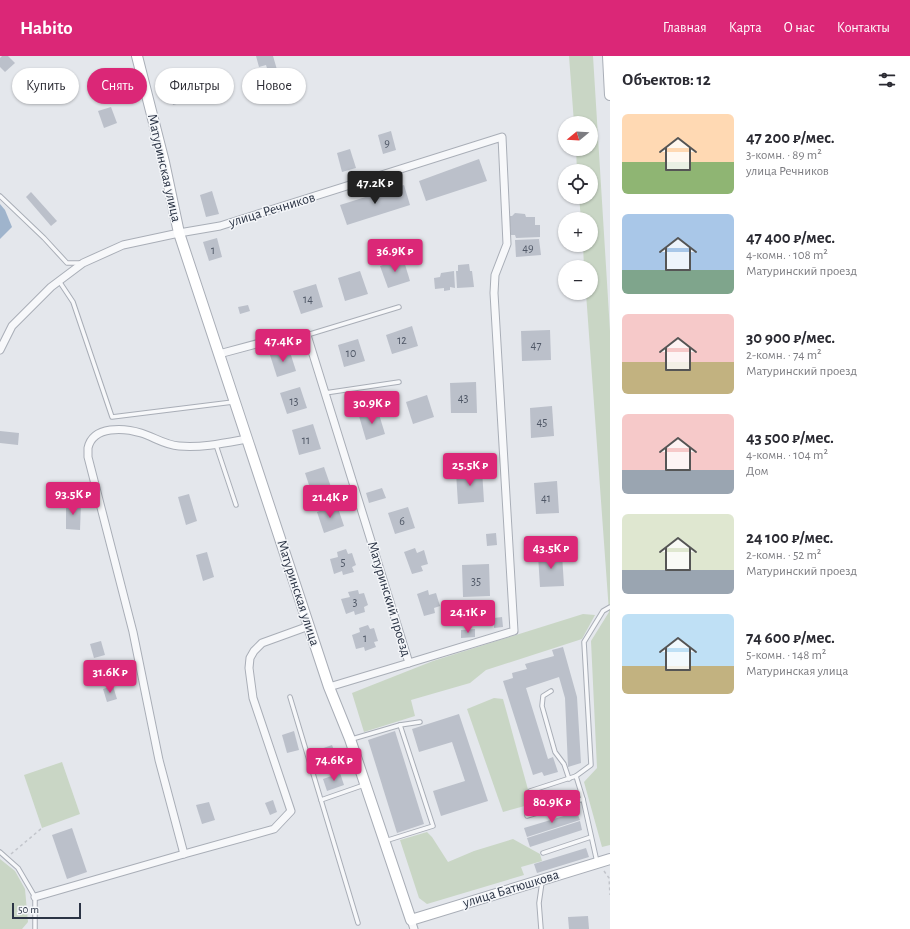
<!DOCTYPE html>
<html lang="ru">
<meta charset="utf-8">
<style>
body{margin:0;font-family:"Alegreya Sans",sans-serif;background:#f7f7f7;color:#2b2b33;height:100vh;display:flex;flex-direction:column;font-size:15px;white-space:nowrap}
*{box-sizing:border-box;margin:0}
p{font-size:13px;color:#7c7c81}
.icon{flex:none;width:22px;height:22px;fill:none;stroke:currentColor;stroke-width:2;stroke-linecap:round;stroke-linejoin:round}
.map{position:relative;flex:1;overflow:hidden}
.drawer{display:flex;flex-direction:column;background:#fff;width:300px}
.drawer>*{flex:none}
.guide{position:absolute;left:12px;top:12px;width:380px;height:36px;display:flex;gap:8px}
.needle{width:26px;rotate:252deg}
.controls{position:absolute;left:558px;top:60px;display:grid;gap:8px}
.controls a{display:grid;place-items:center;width:40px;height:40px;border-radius:50%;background:#fff;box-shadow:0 1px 3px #0004;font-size:20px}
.scale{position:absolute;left:12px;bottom:10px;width:69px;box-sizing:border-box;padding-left:4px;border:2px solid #2b3445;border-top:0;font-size:11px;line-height:14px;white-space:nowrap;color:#2b3445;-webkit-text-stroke:3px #f4f6f9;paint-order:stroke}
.price{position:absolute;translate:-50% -34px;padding:0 9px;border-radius:4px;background:#db2777;color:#fff;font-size:13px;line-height:26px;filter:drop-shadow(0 1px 2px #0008)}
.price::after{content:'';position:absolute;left:50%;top:24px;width:12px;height:9px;margin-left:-6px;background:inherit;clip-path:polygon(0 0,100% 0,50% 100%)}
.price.active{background:#222;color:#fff}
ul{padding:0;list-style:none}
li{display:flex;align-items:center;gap:12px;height:100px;padding:0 12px}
li span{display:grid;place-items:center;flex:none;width:112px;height:80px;border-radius:6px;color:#555}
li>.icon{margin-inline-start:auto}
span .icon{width:48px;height:48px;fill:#fffc;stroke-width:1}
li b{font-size:17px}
h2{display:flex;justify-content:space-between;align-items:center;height:48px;padding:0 12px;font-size:17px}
.chip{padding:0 14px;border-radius:18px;background:#fff;box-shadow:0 1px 3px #0004;font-size:14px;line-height:36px}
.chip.active{background:#db2777;color:#fff}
header{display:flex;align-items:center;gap:24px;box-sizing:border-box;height:56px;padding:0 20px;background:#db2777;color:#fff}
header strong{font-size:19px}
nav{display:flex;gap:22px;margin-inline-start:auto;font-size:14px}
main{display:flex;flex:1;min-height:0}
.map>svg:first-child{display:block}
</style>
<header>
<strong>Habito</strong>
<nav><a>Главная</a><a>Карта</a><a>О нас</a><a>Контакты</a></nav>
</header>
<main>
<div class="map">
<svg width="610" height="873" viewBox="0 0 610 873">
<rect width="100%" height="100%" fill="#e4e7ec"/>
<g fill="#c9d6c5">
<polygon points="569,0 593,0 610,275 610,789 602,791 584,726 597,712 591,585 609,556 586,237 591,237 591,211 584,211 583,189 591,189 591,163 581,163 579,141 591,141 591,115 577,115 576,93 591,93 591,67 574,67"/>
<polygon points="583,558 595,559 582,583 486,614 470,627 411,644 415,660 364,676 352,637 433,605"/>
<polygon points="494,642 503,643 532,748 503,756 467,653"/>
<polygon points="62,706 80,758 42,772 24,719"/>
<polygon points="427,776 432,781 448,806 474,795 513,783 540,798 542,805 521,811 524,819 427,848 419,842 400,784"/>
<polygon points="0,803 15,815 25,833 28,866 22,873 0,873"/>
</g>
<polygon fill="#9fb4cc" points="0,148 5,154 12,171 0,183"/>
<g fill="#bbc0ca">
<polygon points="2,0 8,0 15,7 5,16 0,11 0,2"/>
<polygon points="256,0 273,0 278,17 270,22 266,9 259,11"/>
<polygon points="187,32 190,44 173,49 170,37"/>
<polygon points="111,51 117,67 104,72 98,55"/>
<polygon points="391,75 396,94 383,98 378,79"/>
<polygon points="350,93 356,112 342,116 337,97"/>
<polygon points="479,103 487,125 426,145 419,125"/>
<polygon points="404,129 410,149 347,169 340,149"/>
<polygon points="212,135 219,158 206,161 200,139"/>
<polygon points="31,136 57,165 51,170 26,141"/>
<polygon points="515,157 525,158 526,161 535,161 535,169 540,169 540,181 516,182 515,179 511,179 509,160 512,160"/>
<polygon points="217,182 222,201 209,205 203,186"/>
<polygon points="539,183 541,199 516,201 515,184"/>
<polygon points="403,202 410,225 388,232 380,210"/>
<polygon points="469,208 470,215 472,215 474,231 457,232 456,215 458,215 458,209"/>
<polygon points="360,215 368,238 345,245 338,222"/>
<polygon points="454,215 455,232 450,231 450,234 444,235 444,232 435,233 434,222 440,221 441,217"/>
<polygon points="316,228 323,251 301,258 293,235"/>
<polygon points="248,249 250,255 240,258 238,251"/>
<polygon points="412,270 418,290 392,298 386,279"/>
<polygon points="550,274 551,304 522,305 521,275"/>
<polygon points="358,283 365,305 344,311 338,289"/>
<polygon points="289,293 296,315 277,321 270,299"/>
<polygon points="476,326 477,357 451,357 450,327"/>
<polygon points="300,331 307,352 287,358 280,337"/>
<polygon points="427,339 434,361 413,368 406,346"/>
<polygon points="552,350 554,380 531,382 530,352"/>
<polygon points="378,355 385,378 366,384 359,360"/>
<polygon points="313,368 321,393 299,399 292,374"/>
<polygon points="0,375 19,377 18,389 0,387"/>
<polygon points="324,411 331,431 312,438 305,417"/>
<polygon points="482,414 484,446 458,448 456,416"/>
<polygon points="557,425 559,457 536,458 534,427"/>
<polygon points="382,432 386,442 369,447 366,437"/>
<polygon points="189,438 197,465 186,469 178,441"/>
<polygon points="66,447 81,447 80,474 66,473"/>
<polygon points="337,449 344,470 324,477 317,456"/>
<polygon points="408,451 415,472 395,478 388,457"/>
<polygon points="496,477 497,489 487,490 486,478"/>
<polygon points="415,492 417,497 424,494 428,508 421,510 423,515 412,518 404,496"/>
<polygon points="346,493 348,498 352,497 356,509 352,511 354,516 343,519 342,515 334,518 330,503 338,501 337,496"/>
<polygon points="207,496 214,521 203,525 196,499"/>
<polygon points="562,498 564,530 540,531 538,499"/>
<polygon points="489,508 490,540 463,541 462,509"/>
<polygon points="358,534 359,538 364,537 368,549 364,551 365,556 355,559 354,555 346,558 341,543 350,541 348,536"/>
<polygon points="428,534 429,539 436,537 440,550 434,552 435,557 424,560 417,538"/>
<polygon points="502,561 503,571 494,572 494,562"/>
<polygon points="368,569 370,573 374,572 378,585 374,586 376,591 365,595 364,591 356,593 352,579 360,576 359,572"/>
<polygon points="475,573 475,581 461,582 461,574"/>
<polygon points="101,585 105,599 94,602 90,588"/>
<polygon points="563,591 577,641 581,707 568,711 565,642 559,621 526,632 548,703 553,701 558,716 544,720 542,716 533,719 503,625 513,622 512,617 527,613 525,608 554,600 552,594"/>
<polygon points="113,630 117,643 107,646 103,633"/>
<polygon points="459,658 488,745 441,760 433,735 465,725 452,686 419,696 412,673"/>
<polygon points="294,675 299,694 287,697 282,679"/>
<polygon points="395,675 424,768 397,777 368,684"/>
<polygon points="332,689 336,700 322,705 318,694"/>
<polygon points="340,717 344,729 327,735 323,723"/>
<polygon points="273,744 277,756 270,759 265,747"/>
<polygon points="209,746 215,764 202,768 196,749"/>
<polygon points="577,756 580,764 527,781 524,772"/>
<polygon points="580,765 582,774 530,791 527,782"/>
<polygon points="72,772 87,816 67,823 52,779"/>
<polygon points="586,792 589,801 537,817 534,808"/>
<polygon points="588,860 589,873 569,873 568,861"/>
</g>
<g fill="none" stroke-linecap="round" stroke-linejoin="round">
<g stroke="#a9aeb7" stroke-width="5.5">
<g id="lane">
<polyline points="0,140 44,182 67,207 82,207"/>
<polyline points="59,225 73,246 112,361 233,346"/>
<polyline points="307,279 399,251"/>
<polyline points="325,337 399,326"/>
<polyline points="216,389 236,449"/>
<polyline points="551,635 543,640 542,650 555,696 564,708 569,723"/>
<polyline points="290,641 358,867"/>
<polyline points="400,669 420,666"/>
<polyline points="352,683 400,669 433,770 385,785"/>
<polyline points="530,735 576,720"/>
<polyline points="321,744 364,729"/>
<polyline points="527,760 583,743"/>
<polyline points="0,796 18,812 35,841 35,873"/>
<polyline points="543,797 591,781"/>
<polyline points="597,806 583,743 576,720 591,709 584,586 603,555 610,551"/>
<polyline points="541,873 539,847 542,826"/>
</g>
</g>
<g stroke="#a9aeb7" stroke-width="9">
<g id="street">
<polyline points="0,294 12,270 51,231 83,207 123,189 179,177 220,170 502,81 507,188 495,219 494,237 514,575 409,607"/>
<polyline points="219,298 282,281 307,279 409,607 329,631"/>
<path d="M 184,798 L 159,704 L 133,576 L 88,401 C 88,398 88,395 88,392 C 93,369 125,372 141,377 C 154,381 165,389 179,390 C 202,392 225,387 247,383"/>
<polyline points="35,841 184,798 274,773 291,755 253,642 249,612 250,602 254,595 262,587 309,570"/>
<polyline points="411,864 414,873"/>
</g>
</g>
<g stroke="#a9aeb7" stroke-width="12">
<g id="secondary">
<polyline points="137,0 164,106 179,177 329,631 350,683 411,864 610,803"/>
<polyline points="608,0 610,39"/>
</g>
</g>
<g stroke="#c2c5cb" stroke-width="1.5" stroke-dasharray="3 3" stroke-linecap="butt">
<polyline points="11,798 42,772"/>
<polyline points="604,815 609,822 610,839"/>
</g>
<use href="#lane" stroke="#f7f8fa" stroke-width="3.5"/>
<use href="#street" stroke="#f7f8fa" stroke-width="7"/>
<use href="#secondary" stroke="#fff" stroke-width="10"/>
</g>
<g text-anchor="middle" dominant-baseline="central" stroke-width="3" stroke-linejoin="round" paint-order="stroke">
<g font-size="12" fill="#4f5766">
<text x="387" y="87">9</text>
<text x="528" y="192">49</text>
<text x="213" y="194">1</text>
<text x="308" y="243">14</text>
<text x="402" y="284">12</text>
<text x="536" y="289">47</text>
<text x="351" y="297">10</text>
<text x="463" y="342">43</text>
<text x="294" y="345">13</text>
<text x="542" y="366">45</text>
<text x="306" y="384">11</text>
<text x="546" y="442">41</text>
<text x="402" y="465">6</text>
<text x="343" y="506">5</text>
<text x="476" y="525">35</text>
<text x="355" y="546">3</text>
<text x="365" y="582">1</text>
</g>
<g font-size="14" fill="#2b3445" stroke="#f4f6f9">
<text transform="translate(164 112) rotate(77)">Матуринская улица</text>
<text transform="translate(272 154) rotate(-17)">улица Речников</text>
<text transform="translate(298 537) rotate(72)">Матуринская улица</text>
<text transform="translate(389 543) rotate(73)">Матуринский проезд</text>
<text transform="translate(511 833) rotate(-17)">улица Батюшкова</text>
</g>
</g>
</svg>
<div class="controls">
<a><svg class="needle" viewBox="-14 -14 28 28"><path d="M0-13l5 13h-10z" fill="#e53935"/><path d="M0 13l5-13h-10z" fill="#7c7c81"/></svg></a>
<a><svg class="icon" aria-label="locate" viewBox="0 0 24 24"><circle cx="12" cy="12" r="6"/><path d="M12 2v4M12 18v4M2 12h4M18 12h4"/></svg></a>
<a>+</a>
<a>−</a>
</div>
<div class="scale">50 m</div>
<b class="price active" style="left:375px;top:149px">47.2K ₽</b>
<b class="price" style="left:395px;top:217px">36.9K ₽</b>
<b class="price" style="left:283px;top:307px">47.4K ₽</b>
<b class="price" style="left:372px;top:369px">30.9K ₽</b>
<b class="price" style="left:470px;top:431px">25.5K ₽</b>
<b class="price" style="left:73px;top:460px">93.5K ₽</b>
<b class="price" style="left:330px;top:463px">21.4K ₽</b>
<b class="price" style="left:551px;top:514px">43.5K ₽</b>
<b class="price" style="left:468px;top:578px">24.1K ₽</b>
<b class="price" style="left:110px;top:638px">31.6K ₽</b>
<b class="price" style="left:334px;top:726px">74.6K ₽</b>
<b class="price" style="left:552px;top:768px">80.9K ₽</b>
<div class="guide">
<a class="chip">Купить</a>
<a class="chip active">Снять</a>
<a class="chip">Фильтры</a>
<a class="chip">Новое</a>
</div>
</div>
<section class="drawer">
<h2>Объектов: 12<svg class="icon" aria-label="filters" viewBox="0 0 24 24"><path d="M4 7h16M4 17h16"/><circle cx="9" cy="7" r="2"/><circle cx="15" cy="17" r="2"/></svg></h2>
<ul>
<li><span style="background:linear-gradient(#ffd9b3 60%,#8fb573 0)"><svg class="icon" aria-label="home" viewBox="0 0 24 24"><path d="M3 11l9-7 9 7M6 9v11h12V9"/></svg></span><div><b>47 200 ₽/мес.</b><p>3-комн. · 89 m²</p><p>улица Речников</p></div></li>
<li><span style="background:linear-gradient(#a9c7e8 70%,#7fa58c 0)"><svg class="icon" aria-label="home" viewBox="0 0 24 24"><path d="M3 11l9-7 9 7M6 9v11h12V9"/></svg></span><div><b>47 400 ₽/мес.</b><p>4-комн. · 108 m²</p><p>Матуринский проезд</p></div></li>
<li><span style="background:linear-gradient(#f6c9c9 60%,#c2b280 0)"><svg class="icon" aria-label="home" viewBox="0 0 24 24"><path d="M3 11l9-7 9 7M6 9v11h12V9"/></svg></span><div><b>30 900 ₽/мес.</b><p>2-комн. · 74 m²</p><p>Матуринский проезд</p></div></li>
<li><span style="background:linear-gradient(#f6c9c9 70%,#9aa5b1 0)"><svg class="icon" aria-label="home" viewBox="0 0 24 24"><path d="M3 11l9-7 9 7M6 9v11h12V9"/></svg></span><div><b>43 500 ₽/мес.</b><p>4-комн. · 104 m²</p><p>Дом</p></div></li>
<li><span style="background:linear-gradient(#dfe7d0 70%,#9aa5b1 0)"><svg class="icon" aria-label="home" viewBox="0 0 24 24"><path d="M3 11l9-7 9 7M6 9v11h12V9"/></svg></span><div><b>24 100 ₽/мес.</b><p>2-комн. · 52 m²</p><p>Матуринский проезд</p></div></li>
<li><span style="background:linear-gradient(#bfe0f5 65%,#c2b280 0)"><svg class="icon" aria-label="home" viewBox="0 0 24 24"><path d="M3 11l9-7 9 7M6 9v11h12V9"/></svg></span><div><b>74 600 ₽/мес.</b><p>5-комн. · 148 m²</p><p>Матуринская улица</p></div></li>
</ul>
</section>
</main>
